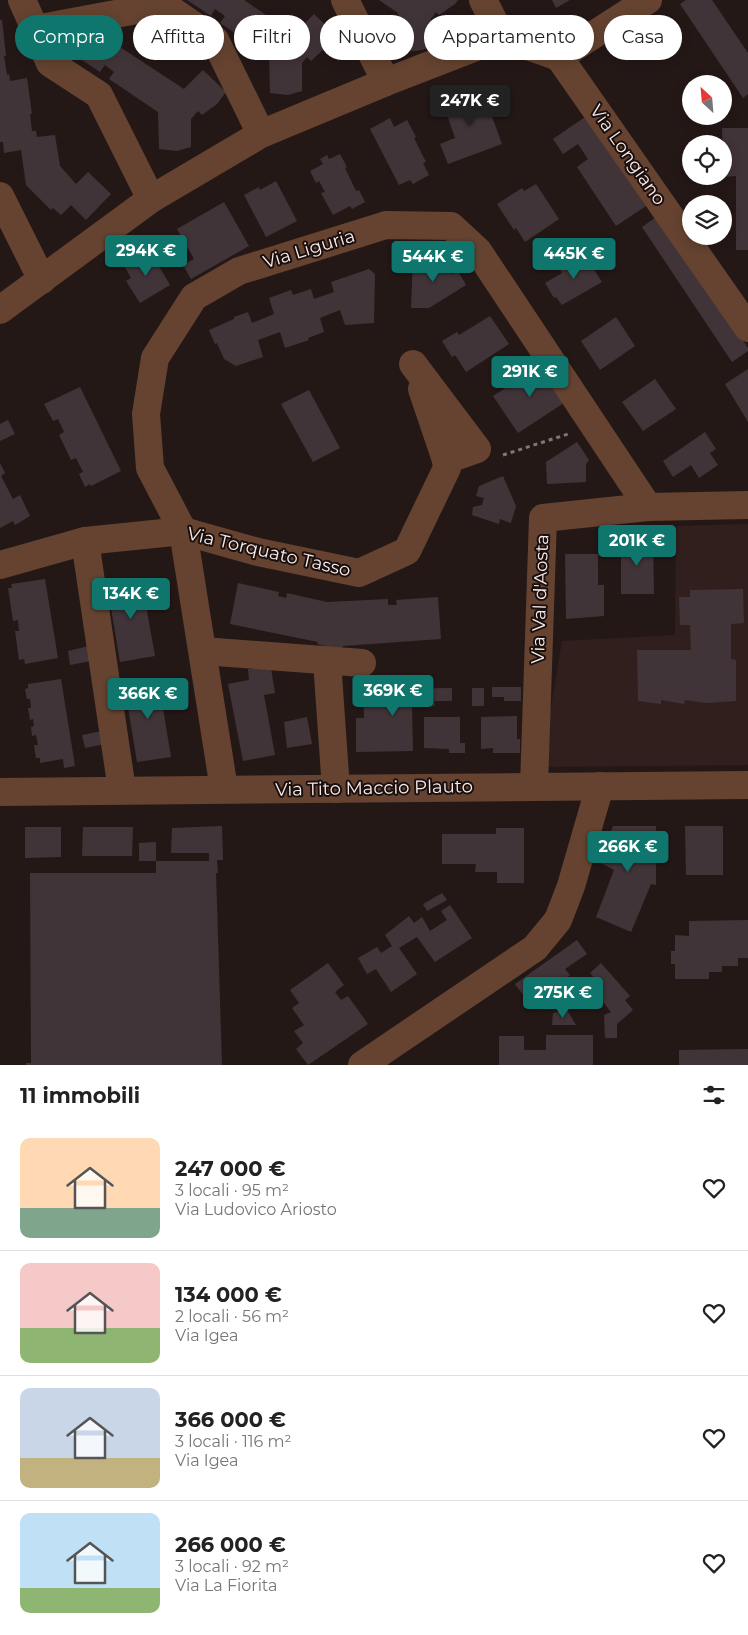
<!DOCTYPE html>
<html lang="it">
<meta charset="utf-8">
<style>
body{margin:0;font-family:Montserrat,sans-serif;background:#f2f2f2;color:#222;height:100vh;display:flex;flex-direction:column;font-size:19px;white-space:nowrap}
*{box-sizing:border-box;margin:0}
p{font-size:16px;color:#767676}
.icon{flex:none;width:28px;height:28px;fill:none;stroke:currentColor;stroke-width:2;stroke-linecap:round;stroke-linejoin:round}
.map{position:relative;height:1065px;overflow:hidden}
.sheet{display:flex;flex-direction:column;background:#fff;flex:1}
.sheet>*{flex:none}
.guide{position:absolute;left:15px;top:15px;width:719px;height:45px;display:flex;gap:10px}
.needle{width:32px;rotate:334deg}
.fabs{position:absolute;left:682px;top:75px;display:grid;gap:10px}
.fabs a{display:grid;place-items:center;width:50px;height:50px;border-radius:50%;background:#fff;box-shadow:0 2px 12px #0003;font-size:25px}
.price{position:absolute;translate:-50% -42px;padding:0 11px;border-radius:5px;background:#0f766e;color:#fff;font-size:16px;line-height:32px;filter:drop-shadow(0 1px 2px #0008)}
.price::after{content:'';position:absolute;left:50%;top:30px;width:15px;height:11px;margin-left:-8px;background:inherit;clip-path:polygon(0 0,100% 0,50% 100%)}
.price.on{background:#222;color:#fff}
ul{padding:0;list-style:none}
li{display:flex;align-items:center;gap:15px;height:125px;padding:0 20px}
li+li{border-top:1px solid #e0e0e0}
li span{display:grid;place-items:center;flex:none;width:140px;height:100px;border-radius:10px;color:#555}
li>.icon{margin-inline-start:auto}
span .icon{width:60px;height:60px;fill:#fffc;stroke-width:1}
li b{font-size:21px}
h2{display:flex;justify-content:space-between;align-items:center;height:60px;padding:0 20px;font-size:21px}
.tag{padding:0 18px;border-radius:22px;background:#fff;box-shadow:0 2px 12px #0003;font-size:18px;line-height:45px}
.tag.on{background:#0f766e;color:#fff}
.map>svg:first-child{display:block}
</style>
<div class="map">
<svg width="748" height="1065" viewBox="0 0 748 1065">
<rect width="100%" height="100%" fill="#241817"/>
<polygon fill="#311f1d" points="748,524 748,765 541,767 562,641 675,635 676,526"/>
<g fill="#413438">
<polygon points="187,0 244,0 294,34 314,14 335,34 327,46 311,61 307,57 302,63 302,91 288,95 270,93 269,56 220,23 225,16 215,9 211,16"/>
<polygon points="379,0 458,0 455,4 439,15 436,12 431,19 431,48 416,51 398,50 398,13"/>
<polygon points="552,0 570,0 556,8"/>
<polygon points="686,0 712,0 748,53 748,94 743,98 680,4"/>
<polygon points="0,20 2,20 6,56 4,56 7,75 9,74 10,81 27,78 32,114 30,114 32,131 36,131 37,137 55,135 60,166 76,184 88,172 111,194 86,220 71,205 61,215 53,208 51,210 26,185 21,150 4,153 3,142 0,142"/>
<polygon points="91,28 184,89 203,70 226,92 217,104 202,115 198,111 191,119 191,147 177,151 159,149 158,112 109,79 114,72 105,65 100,72 73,54"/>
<polygon points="482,89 502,144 448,164 440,144 455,138 443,103"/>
<polygon points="585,117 646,206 616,226 577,167 588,159 578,144 563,154 553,139"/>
<polygon points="390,118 394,127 407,120 416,137 414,138 426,162 423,163 429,175 413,184 410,180 399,185 370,129"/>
<polygon points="722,128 748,128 748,250 736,250 736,176 724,177"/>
<polygon points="340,154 347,167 345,168 356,191 359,190 365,202 352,209 350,206 333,215 321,193 325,192 319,181 316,183 310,171 323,164 320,159 327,155 329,159"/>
<polygon points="276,181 297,221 266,237 244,195 259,187 260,190"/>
<polygon points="536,184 559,219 525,242 516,228 514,230 497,204 522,188 524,191"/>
<polygon points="224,202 249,246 191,279 183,265 194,259 177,229"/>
<polygon points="659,215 748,348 748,351 732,362 642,227"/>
<polygon points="150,251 170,285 140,303 126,281 131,278 125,267"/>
<polygon points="583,253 602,282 562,305 556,297 554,298 545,283 562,273 559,268"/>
<polygon points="413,258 429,258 429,265 446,265 452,274 458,271 466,285 429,308 411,308"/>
<polygon points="369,269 375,274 374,323 345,325 340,310 320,318 324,332 308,338 309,340 285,348 280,332 258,340 263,357 236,366 224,359 217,343 215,344 209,330 234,319 234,317 248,312 252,323 274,314 269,298 291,290 293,295 311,289 314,299 334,292 331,282"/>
<polygon points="490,316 509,344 466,372 455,355 452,357 442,341 457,332 459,335"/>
<polygon points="616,317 635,346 600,370 581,341"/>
<polygon points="542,364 567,401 518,433 493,396"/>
<polygon points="748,369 748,422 725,384"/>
<polygon points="655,379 676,409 643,431 622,402"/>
<polygon points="80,387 121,471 91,486 90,484 85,487 79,474 83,472 76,458 71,460 59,435 64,432 58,419 53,421 44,404"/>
<polygon points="309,390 340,448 313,462 281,404"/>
<polygon points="8,420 15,434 0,441 0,424"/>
<polygon points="705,432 716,449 710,453 718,465 699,478 691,465 673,477 663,461"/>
<polygon points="577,442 589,460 586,464 586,482 547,484 546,462"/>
<polygon points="0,463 5,473 1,476 13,499 20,495 30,516 15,525 13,521 0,528"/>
<polygon points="503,476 516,506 511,523 500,519 499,524 472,515 473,507 482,505 484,498 476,496 479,486"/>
<polygon points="653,540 654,594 621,594 621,541"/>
<polygon points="565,554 598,554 598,585 604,585 604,616 566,619"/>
<polygon points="141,578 155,656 120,662 107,584"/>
<polygon points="45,579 58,658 25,664 24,659 19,660 15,631 19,631 18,620 13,621 8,588 12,588 11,584"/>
<polygon points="238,583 279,592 278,596 286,598 287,593 327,602 388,599 388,605 397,605 396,600 438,597 441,639 343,646 342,648 329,647 317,644 318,642 230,624"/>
<polygon points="743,589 744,623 731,624 731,659 736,660 736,701 706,703 685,700 684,704 661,700 661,704 638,701 637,650 691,650 690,625 680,625 679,597 690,597 690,590"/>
<polygon points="89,646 91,661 70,665 68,651"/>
<polygon points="271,668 275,693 264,695 275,755 243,761 228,684 249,680 248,669"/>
<polygon points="158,678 171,757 137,762 124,683"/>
<polygon points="61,679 75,766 64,768 63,759 40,763 40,758 36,758 34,745 38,745 36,735 32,736 31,727 34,726 33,719 30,720 28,708 31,708 30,699 27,699 25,689 28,688 28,684"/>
<polygon points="492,687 521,687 521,701 504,701 504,697 492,697"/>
<polygon points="452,688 452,701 434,701 435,706 412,706 413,751 356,752 356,718 364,718 363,689"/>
<rect x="472" y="688" width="12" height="18"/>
<polygon points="517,716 517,739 520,739 520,753 493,753 493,748 481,749 481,717"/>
<polygon points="307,717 312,744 287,748 284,722"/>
<polygon points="424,717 460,717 460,743 465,743 465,753 449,753 449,749 424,748"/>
<polygon points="102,731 105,744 85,748 82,735"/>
<polygon points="222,826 223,860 217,860 218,873 216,873 222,1065 26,1065 26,1063 31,1063 30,873 156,873 156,861 209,861 209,853 171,853 172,828"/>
<polygon points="613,826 656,826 656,885 651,884 631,932 596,917 614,870 599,862"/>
<polygon points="685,826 723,826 723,875 686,875"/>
<polygon points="25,827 61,827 61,857 25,858"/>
<polygon points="83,827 133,827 132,856 82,856"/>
<polygon points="496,828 524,828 524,883 497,883 497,872 475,872 476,864 442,864 442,834 496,834"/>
<polygon points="156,842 156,861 139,861 139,843"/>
<polygon points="442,893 447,900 427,911 423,904"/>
<polygon points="450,905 472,938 435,962 417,937 399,948 417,974 391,992 376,969 367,974 358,958 377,947 381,953 392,946 385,935 409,916 414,923 422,917 430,931 447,920 441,911"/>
<polygon points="748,920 748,958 738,958 738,966 722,966 722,972 709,972 709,979 675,979 675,964 671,964 671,951 675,951 675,935 689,936 689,921"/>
<polygon points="577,940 587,954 565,969 570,975 563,980 569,988 558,996 562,1001 549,1010 540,997 530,1004 515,984"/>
<polygon points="328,963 344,985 335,992 341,1000 348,996 368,1024 308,1065 296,1049 303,1043 294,1031 304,1025 292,1008 299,1003 290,990"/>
<polygon points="601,963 630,996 625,1000 633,1010 617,1024 617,1038 605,1038 604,1015 611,1012 591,987 597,982 590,973"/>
<polygon points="567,1010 576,1025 552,1025 553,1013"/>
<polygon points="546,1035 593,1035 593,1065 499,1065 499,1036 524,1036 524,1050 546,1050"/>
<polygon points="748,1049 748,1065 679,1065 679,1050"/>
</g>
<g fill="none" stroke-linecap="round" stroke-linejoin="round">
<polyline stroke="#817675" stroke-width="3" stroke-dasharray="4 4" stroke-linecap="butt" points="503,455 568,434"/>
<g stroke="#654330" stroke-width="28">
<polyline points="22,0 50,63 99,95 151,199"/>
<polyline points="164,0 164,5 215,40 261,134"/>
<polyline points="345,0 386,82"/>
<polyline points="483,0 502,37"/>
<polyline points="35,29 164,5"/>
<polyline points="559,57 748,328"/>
<polyline points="0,196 42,280"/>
<polyline points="0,310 151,199 261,134 386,82 502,37 559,57 648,0"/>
<polyline points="422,389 446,460"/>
<polyline points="85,541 122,790"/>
<polyline points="0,565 85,541 183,531 258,552 359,573 407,551 447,468 446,460 477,449 413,364"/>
<polyline points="203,651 362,663"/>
<polyline points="327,661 336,789"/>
<polyline points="534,786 543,518 648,507"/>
<polyline points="224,789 183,531 150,468 146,414 155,358 194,297 239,271 386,225 451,226 478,251 648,507 748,505"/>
<polyline points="0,792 748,785"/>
<polyline points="362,1065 535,948 558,920 571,886 600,786"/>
</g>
</g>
<g text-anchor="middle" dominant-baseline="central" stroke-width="4" stroke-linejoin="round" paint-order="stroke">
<g font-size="18" fill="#f5eceb" stroke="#1b0f0e">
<text transform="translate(628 155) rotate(55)">Via Longiano</text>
<text transform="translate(309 249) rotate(-17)">Via Liguria</text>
<text transform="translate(269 552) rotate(13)">Via Torquato Tasso</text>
<text transform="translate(540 599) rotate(-88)">Via Val d'Aosta</text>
<text transform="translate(374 788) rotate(-1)">Via Tito Maccio Plauto</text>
</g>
</g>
</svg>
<div class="fabs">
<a><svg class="needle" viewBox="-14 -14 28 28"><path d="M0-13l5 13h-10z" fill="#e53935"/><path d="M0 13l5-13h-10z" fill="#767676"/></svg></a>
<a><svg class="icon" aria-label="locate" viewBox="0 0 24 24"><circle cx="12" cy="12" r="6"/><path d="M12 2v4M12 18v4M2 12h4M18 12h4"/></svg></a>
<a><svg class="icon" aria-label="layers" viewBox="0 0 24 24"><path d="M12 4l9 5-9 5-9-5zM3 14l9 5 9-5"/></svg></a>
</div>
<b class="price on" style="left:470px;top:127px">247K €</b>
<b class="price" style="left:146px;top:277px">294K €</b>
<b class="price" style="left:574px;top:280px">445K €</b>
<b class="price" style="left:433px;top:283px">544K €</b>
<b class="price" style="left:530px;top:398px">291K €</b>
<b class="price" style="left:637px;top:567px">201K €</b>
<b class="price" style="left:131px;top:620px">134K €</b>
<b class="price" style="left:393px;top:717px">369K €</b>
<b class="price" style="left:148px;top:720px">366K €</b>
<b class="price" style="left:628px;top:873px">266K €</b>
<b class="price" style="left:563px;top:1019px">275K €</b>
<div class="guide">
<a class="tag on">Compra</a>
<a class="tag">Affitta</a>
<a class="tag">Filtri</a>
<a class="tag">Nuovo</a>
<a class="tag">Appartamento</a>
<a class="tag">Casa</a>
</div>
</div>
<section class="sheet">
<h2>11 immobili<svg class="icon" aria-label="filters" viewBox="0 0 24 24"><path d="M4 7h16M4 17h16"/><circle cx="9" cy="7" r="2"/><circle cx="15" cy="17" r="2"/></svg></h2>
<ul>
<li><span style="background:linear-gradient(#ffd9b3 70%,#7fa58c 0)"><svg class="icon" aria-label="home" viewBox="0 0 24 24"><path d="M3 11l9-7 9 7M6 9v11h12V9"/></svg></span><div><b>247 000 €</b><p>3 locali · 95 m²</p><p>Via Ludovico Ariosto</p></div><svg class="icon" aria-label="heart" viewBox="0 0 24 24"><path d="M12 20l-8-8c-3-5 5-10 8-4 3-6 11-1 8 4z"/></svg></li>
<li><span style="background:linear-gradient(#f6c9c9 65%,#8fb573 0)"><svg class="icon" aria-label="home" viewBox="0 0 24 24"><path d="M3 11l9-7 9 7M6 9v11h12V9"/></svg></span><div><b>134 000 €</b><p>2 locali · 56 m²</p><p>Via Igea</p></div><svg class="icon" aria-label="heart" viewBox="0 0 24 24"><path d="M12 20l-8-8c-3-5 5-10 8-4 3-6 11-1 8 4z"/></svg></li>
<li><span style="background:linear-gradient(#c9d6e8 70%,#c2b280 0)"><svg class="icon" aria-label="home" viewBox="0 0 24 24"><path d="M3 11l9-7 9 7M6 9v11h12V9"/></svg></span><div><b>366 000 €</b><p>3 locali · 116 m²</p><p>Via Igea</p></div><svg class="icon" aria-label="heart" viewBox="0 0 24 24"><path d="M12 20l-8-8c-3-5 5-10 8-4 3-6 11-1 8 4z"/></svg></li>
<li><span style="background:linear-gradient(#bfe0f5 75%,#8fb573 0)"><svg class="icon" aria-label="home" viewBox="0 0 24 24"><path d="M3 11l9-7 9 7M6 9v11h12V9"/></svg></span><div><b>266 000 €</b><p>3 locali · 92 m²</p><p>Via La Fiorita</p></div><svg class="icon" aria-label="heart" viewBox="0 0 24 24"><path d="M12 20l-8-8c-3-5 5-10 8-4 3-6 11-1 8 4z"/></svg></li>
</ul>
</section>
